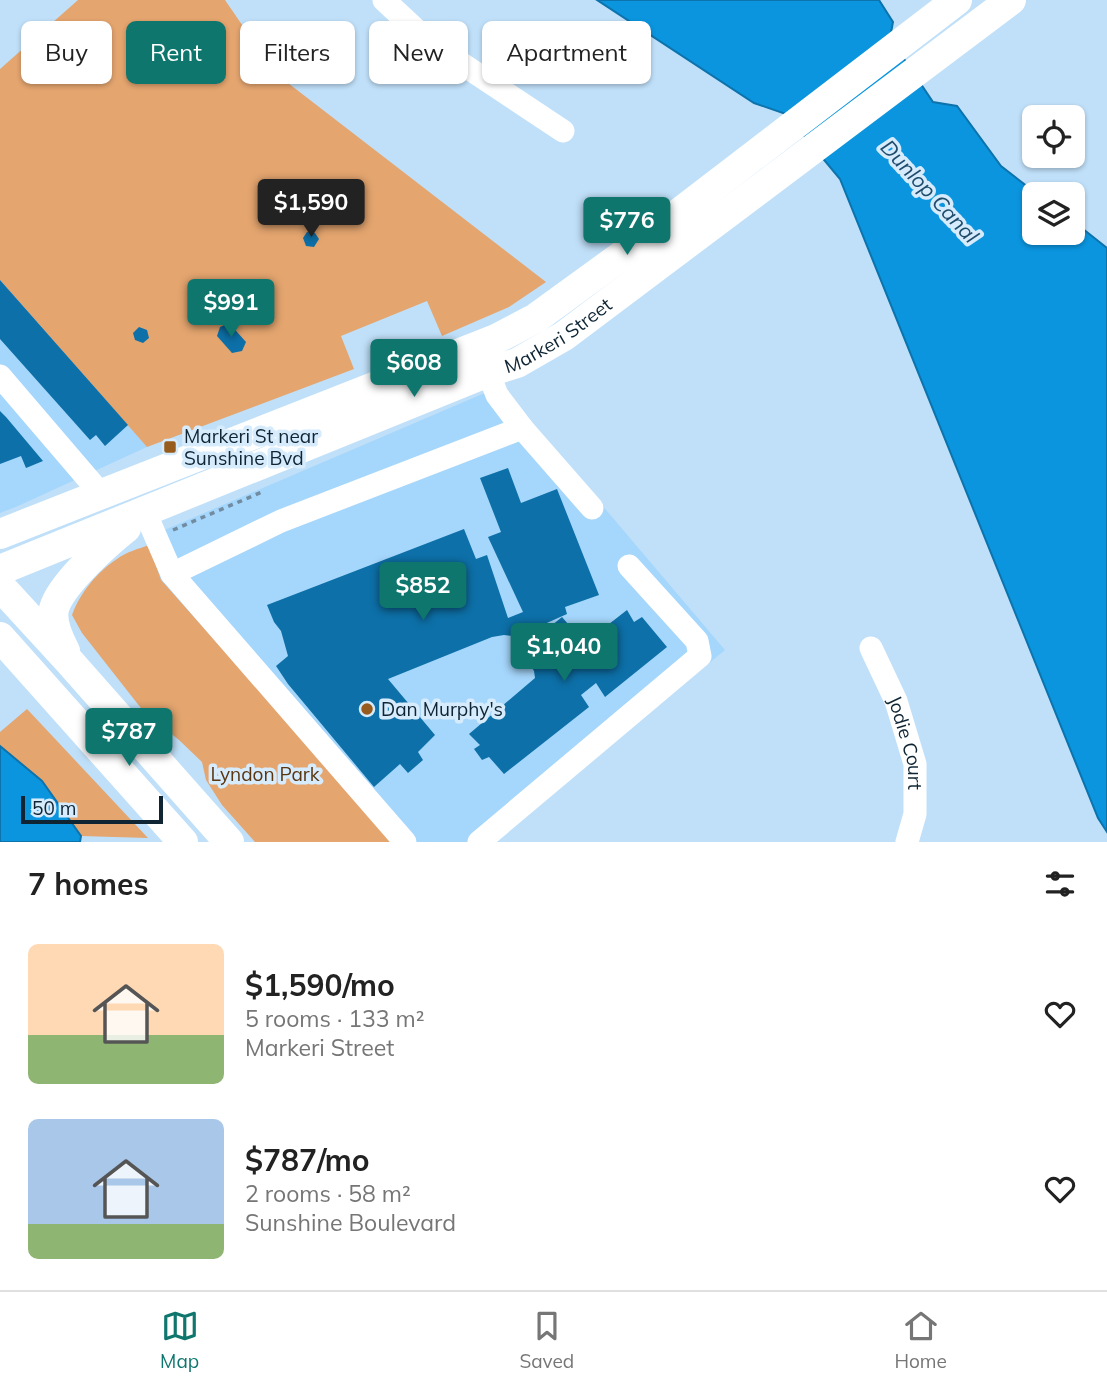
<!DOCTYPE html>
<meta charset="utf-8">
<style>
body{margin:0;font-family:Mulish,sans-serif;background:#f2f2f2;color:#222;height:100vh;display:flex;flex-direction:column;font-size:26px;white-space:nowrap}
*{box-sizing:border-box;margin:0}
p{font-size:23px;color:#767676}
.icon{flex:none;width:38px;height:38px;fill:none;stroke:currentColor;stroke-width:2;stroke-linecap:round;stroke-linejoin:round}
.map{position:relative;height:842px;overflow:hidden}
.details{display:flex;flex-direction:column;background:#fff;flex:1}
.details>*{flex:none}
.guide{position:absolute;left:21px;top:21px;width:700px;height:63px;display:flex;gap:14px}
.buttons{position:absolute;left:1022px;top:105px;display:grid;gap:14px}
.buttons a{display:grid;place-items:center;width:63px;height:63px;border-radius:10px;background:#fff;box-shadow:0 2px 5px #0004;font-size:35px}
.scale{position:absolute;left:21px;bottom:18px;width:142px;box-sizing:border-box;padding-left:7px;border:4px solid #0f2534;border-top:0;font-size:19px;line-height:24px;white-space:nowrap;color:#0f2534;-webkit-text-stroke:5px #d6ebfc;paint-order:stroke}
.price{position:absolute;translate:-50% -60px;padding:0 16px;border-radius:7px;background:#0f766e;color:#fff;font-size:23px;line-height:46px;filter:drop-shadow(0 2px 4px #0008)}
.price::after{content:'';position:absolute;left:50%;top:42px;width:21px;height:16px;margin-left:-10px;background:inherit;clip-path:polygon(0 0,100% 0,50% 100%)}
.price.on{background:#222;color:#fff}
ul{padding:0;list-style:none}
li{display:flex;align-items:center;gap:21px;height:175px;padding:0 28px}
li span{display:grid;place-items:center;flex:none;width:196px;height:140px;border-radius:10px;color:#555}
li>.icon{margin-inline-start:auto}
span .icon{width:84px;height:84px;fill:#fffc;stroke-width:1}
li b{font-size:30px}
h2{display:flex;justify-content:space-between;align-items:center;height:84px;padding:0 28px;font-size:30px}
.tag{padding:0 24px;border-radius:10px;background:#fff;box-shadow:0 2px 5px #0004;font-size:24px;line-height:63px}
.tag.on{background:#0f766e;color:#fff}
.tab-bar{display:flex;justify-content:space-around;align-items:center;height:98px;border-top:2px solid #e0e0e0;background:#fff;font-size:19px;color:#767676}
.tab-bar a{display:grid;justify-items:center;gap:4px}
.tab-bar .on{color:#0f766e}
.map>svg:first-child{display:block}
</style>
<div class="map">
<svg width="1107" height="842" viewBox="0 0 1107 842">
<rect width="100%" height="100%" fill="#c0e0f9"/>
<g fill="#a5d6fb">
<polygon points="0,280 147,447 18,506 0,513"/>
<polygon points="501,386 725,650 494,842 392,842 161,580 149,545 162,531"/>
</g>
<g fill="#e4a56f">
<polygon points="78,0 225,0 275,73 546,282 509,307 442,336 427,301 341,336 354,369 147,447 0,280 0,69"/>
<path d="M 149,545 L 161,580 L 391,838 L 392,842 L 255,842 L 222,805 L 206,780 L 202,762 L 179,740 L 144,712 L 82,633 L 72,615 C 80,593 97,572 117,559 C 126,552 138,549 149,545 Z"/>
<polygon points="27,709 148,838 81,836 42,781 0,746 0,732"/>
</g>
<g fill="#0b95df" stroke="#0c73ac" stroke-width="2">
<polygon points="597,0 879,0 893,22 890,38 933,102 957,106 1001,166 1037,194 1034,194 1034,233 1073,233 1073,221 1107,248 1107,832 1098,818 840,179 786,114 754,103"/>
<polygon points="0,746 42,781 81,836 80,842 0,842"/>
</g>
<g fill="#0d70a8">
<polygon points="307,232 315,233 319,239 314,247 306,246 303,238"/>
<polygon points="0,280 128,425 105,446 96,435 90,440 0,339"/>
<polygon points="229,323 246,342 242,351 232,353 217,336 220,327"/>
<polygon points="139,327 147,330 149,338 143,343 135,340 133,333"/>
<polygon points="0,411 6,417 43,461 26,468 21,456 0,464"/>
<polygon points="508,468 521,503 557,489 599,595 565,607 567,614 540,626 528,624 512,636 504,635 492,637 388,679 435,735 418,752 423,760 408,773 400,764 374,787 288,684 276,666 288,656 281,631 274,622 267,605 464,529 476,559 487,555 508,618 523,612 488,537 501,532 480,478"/>
<polygon points="627,610 634,622 642,617 667,647 605,697 596,683 581,695 589,707 504,774 489,757 482,760 474,749 480,745 469,734 535,678 534,671 518,645 540,626 546,630 562,617 574,631 581,629 589,632 600,631"/>
</g>
<g fill="none" stroke-linecap="round" stroke-linejoin="round">
<polyline stroke="#718ca1" stroke-width="3.5" stroke-dasharray="5 5" stroke-linecap="butt" points="173,530 262,492"/>
<g stroke="#fff" stroke-width="23">
<polyline points="384,0 429,42 563,131"/>
<polyline points="473,366 488,372 497,395 522,428 592,508"/>
<polyline points="0,376 101,494"/>
<polyline points="145,512 172,574 405,842"/>
<polyline points="172,574 281,521 522,428"/>
<path id="s1" d="M 871,648 L 896,701 L 915,764 L 915,814 L 907,842"/>
<polyline points="479,842 700,656 697,641 629,566"/>
</g>
<g stroke="#fff" stroke-width="30">
<polyline points="0,534 496,339 536,318 657,230 957,0"/>
<path id="s2" d="M 0,570 L 488,372 L 517,363 L 564,336 L 1011,0"/>
<polyline points="0,586 68,660 229,842"/>
<polyline points="0,637 183,842"/>
<path d="M 65,651 C 59,639 51,623 54,609 C 60,585 106,544 126,528"/>
</g>
</g>
<g fill="#975b1d" stroke="#d6ebfc" stroke-width="2.5">
<rect x="163" y="440" width="14" height="14" rx="3.5"/>
<circle cx="367" cy="709" r="7"/>
</g>
<g text-anchor="middle" dominant-baseline="central" stroke-width="7" stroke-linejoin="round" paint-order="stroke">
<g font-size="19" fill="#0f2534" stroke="#d6ebfc">
<text stroke="none"><textPath href="#s2" startOffset="606">Markeri Street</textPath></text>
<text stroke="none"><textPath href="#s1" startOffset="102">Jodie Court</textPath></text>
</g>
<g font-size="19" fill="#0f2534" stroke="#d6ebfc" text-anchor="start">
<text x="184" y="436">Markeri St near<tspan x="184" dy="22">Sunshine Bvd</tspan></text>
<text x="381" y="709">Dan Murphy's</text>
</g>
<g font-size="19" fill="#593510" stroke="#d6ebfc">
<text x="265" y="774">Lyndon Park</text>
</g>
<g font-size="21" font-style="italic" fill="#1f4c6b" stroke="#d6ebfc">
<text transform="translate(930 191) rotate(47)">Dunlop Canal</text>
</g>
</g>
</svg>
<div class="buttons">
<a><svg class="icon" aria-label="locate" viewBox="0 0 24 24"><circle cx="12" cy="12" r="6"/><path d="M12 2v4M12 18v4M2 12h4M18 12h4"/></svg></a>
<a><svg class="icon" aria-label="layers" viewBox="0 0 24 24"><path d="M12 4l9 5-9 5-9-5zM3 14l9 5 9-5"/></svg></a>
</div>
<div class="scale">50 m</div>
<b class="price on" style="left:311px;top:239px">$1,590</b>
<b class="price" style="left:627px;top:257px">$776</b>
<b class="price" style="left:231px;top:339px">$991</b>
<b class="price" style="left:414px;top:399px">$608</b>
<b class="price" style="left:423px;top:622px">$852</b>
<b class="price" style="left:564px;top:683px">$1,040</b>
<b class="price" style="left:129px;top:768px">$787</b>
<div class="guide">
<a class="tag">Buy</a>
<a class="tag on">Rent</a>
<a class="tag">Filters</a>
<a class="tag">New</a>
<a class="tag">Apartment</a>
</div>
</div>
<section class="details">
<h2>7 homes<svg class="icon" aria-label="filters" viewBox="0 0 24 24"><path d="M4 7h16M4 17h16"/><circle cx="9" cy="7" r="2"/><circle cx="15" cy="17" r="2"/></svg></h2>
<ul>
<li><span style="background:linear-gradient(#ffd9b3 65%,#8fb573 0)"><svg class="icon" aria-label="home" viewBox="0 0 24 24"><path d="M3 11l9-7 9 7M6 9v11h12V9"/></svg></span><div><b>$1,590/mo</b><p>5 rooms · 133 m²</p><p>Markeri Street</p></div><svg class="icon" aria-label="heart" viewBox="0 0 24 24"><path d="M12 20l-8-8c-3-5 5-10 8-4 3-6 11-1 8 4z"/></svg></li>
<li><span style="background:linear-gradient(#a9c7e8 75%,#8fb573 0)"><svg class="icon" aria-label="home" viewBox="0 0 24 24"><path d="M3 11l9-7 9 7M6 9v11h12V9"/></svg></span><div><b>$787/mo</b><p>2 rooms · 58 m²</p><p>Sunshine Boulevard</p></div><svg class="icon" aria-label="heart" viewBox="0 0 24 24"><path d="M12 20l-8-8c-3-5 5-10 8-4 3-6 11-1 8 4z"/></svg></li>
</ul>
</section>
<nav class="tab-bar">
<a class="on"><svg class="icon" aria-label="map" viewBox="0 0 24 24"><path d="M3 6l6-2 6 2 6-2v14l-6 2-6-2-6 2zM9 4v14M15 6v14"/></svg>Map</a>
<a><svg class="icon" aria-label="saved" viewBox="0 0 24 24"><path d="M7 4h10v16l-5-4-5 4z"/></svg>Saved</a>
<a><svg class="icon" aria-label="home" viewBox="0 0 24 24"><path d="M3 11l9-7 9 7M6 9v11h12V9"/></svg>Home</a>
</nav>
